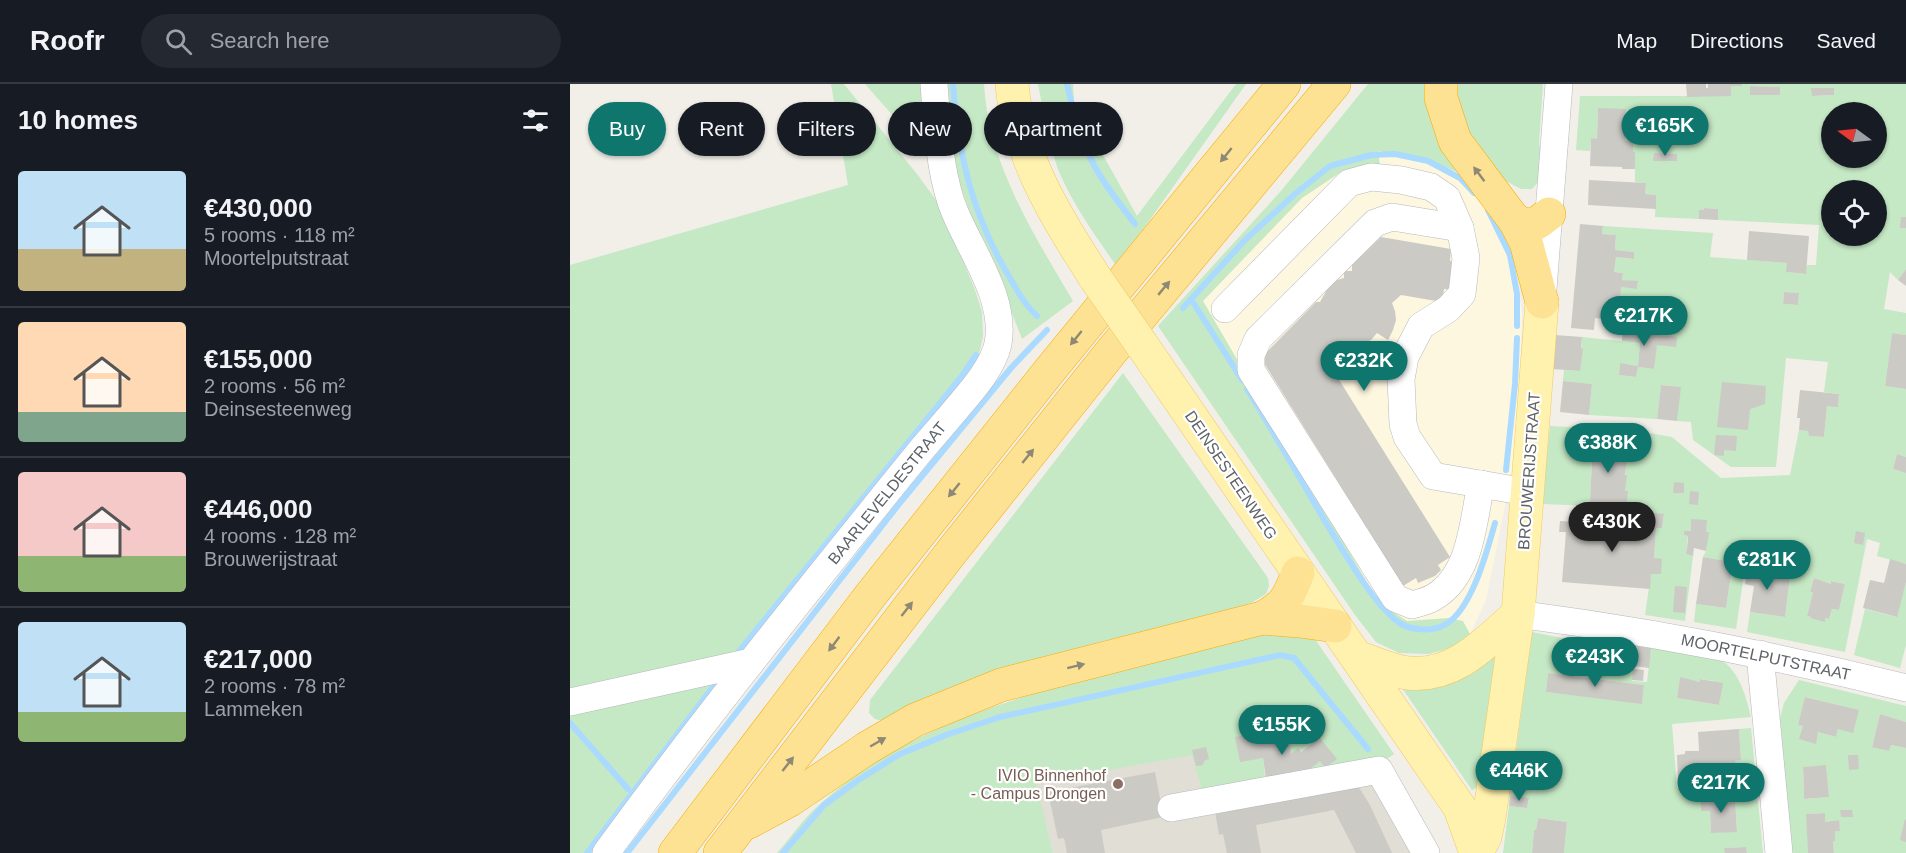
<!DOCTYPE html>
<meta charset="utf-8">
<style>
body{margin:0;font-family:Arial,sans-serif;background:#242831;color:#f1f3f6;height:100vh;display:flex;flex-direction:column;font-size:22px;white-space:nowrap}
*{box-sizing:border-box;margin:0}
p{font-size:20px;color:#9ea1a6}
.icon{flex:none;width:33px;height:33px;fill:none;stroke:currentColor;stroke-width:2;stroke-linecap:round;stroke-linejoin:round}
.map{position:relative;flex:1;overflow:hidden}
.details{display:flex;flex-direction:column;background:#171b24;width:570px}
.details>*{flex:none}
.banner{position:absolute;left:18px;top:18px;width:570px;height:54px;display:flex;gap:12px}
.needle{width:39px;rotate:285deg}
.buttons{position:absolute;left:1251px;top:18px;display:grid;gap:12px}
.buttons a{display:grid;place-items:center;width:66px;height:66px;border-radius:50%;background:#171b24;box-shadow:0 2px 4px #0004;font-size:30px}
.price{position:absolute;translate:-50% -51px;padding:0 14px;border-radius:21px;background:#0f766e;color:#fff;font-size:20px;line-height:39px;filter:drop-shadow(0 2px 3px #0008)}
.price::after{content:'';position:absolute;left:50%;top:36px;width:18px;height:14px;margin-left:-9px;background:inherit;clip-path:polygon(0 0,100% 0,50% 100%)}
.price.active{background:#222;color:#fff}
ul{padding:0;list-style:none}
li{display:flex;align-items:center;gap:18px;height:150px;padding:0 18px}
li+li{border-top:2px solid #363941}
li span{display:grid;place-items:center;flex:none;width:168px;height:120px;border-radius:6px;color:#555}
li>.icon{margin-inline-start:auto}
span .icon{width:72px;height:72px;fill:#fffc;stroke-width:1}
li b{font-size:26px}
h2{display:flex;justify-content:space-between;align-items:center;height:72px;padding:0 18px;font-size:26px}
.chip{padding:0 21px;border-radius:27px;background:#171b24;box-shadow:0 2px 4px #0004;font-size:21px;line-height:54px}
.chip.active{background:#0f766e;color:#fff}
header{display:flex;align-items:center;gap:36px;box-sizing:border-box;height:84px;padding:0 30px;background:#171b24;border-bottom:2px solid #363941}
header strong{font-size:28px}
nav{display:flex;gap:33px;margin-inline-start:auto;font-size:21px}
.search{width:420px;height:54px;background:#242831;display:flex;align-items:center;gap:15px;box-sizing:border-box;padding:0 21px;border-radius:33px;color:#9ea1a6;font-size:22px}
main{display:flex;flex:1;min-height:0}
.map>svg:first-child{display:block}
</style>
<header>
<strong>Roofr</strong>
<div class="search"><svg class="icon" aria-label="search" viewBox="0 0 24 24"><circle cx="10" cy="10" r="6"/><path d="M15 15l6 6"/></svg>Search here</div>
<nav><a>Map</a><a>Directions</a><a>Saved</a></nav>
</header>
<main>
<section class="details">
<h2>10 homes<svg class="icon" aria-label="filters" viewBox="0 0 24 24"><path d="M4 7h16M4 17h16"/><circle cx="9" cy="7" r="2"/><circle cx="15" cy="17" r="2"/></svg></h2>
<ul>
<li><span style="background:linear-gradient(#bfe0f5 65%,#c2b280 0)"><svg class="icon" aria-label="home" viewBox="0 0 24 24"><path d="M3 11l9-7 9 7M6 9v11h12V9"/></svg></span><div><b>€430,000</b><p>5 rooms · 118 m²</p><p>Moortelputstraat</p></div></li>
<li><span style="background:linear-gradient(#ffd9b3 75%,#7fa58c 0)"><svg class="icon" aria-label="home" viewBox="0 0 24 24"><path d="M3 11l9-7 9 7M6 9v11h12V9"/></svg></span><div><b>€155,000</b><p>2 rooms · 56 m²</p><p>Deinsesteenweg</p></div></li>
<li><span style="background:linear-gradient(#f6c9c9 70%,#8fb573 0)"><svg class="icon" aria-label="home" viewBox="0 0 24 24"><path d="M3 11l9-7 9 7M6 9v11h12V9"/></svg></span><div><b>€446,000</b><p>4 rooms · 128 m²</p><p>Brouwerijstraat</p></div></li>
<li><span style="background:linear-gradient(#bfe0f5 75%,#8fb573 0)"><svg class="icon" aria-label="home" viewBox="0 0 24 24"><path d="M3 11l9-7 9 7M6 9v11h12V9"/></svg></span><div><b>€217,000</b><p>2 rooms · 78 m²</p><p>Lammeken</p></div></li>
</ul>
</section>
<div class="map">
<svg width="1336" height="769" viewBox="0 0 1336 769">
<rect width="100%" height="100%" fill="#f1efe8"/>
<polygon fill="#fef7e0" points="808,67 869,80 900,94 928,131 944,168 952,230 948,357 916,516 900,550 879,534 837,537 809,519 633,217 732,114 771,88 810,82"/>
<polygon fill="#e1ded6" points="612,632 634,714 804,684 843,769 483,769 455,657"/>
<g fill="#c5e8c5" fill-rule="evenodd">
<polygon points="261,0 274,0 347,90 371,123 405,206 412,228 413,252 407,279 165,588 27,769 0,769 0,181 278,101"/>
<polygon points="295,0 352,0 356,57 354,67"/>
<path d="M 373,0 L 414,0 C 419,81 463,149 503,217 L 452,255 C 431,199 403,145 386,87 C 379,60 377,28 373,0 Z"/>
<path d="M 468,0 L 503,0 L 504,19 L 567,132 L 666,0 L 676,0 L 574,144 L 545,180 C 525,151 504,122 490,90 C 480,65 473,26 468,0 Z"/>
<polygon points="798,0 859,0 900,94 869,80 808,67 810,82 771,88 732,114 633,217 809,519 837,537 879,534 893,537 900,550 890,561 859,570 829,569 806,558 785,531 588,242 711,107"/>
<polygon points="879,0 973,0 969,59 973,79 970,96 962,105 951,105 930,94 902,68"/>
<path d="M 1168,0 L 1336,0 L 1336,185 L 1328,196 L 1320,188 L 1314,225 L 1336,229 L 1336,251 L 1322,249 L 1315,302 L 1336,305 L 1336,373 L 1327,370 L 1323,385 L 1336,389 L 1336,480 L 1307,472 L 1310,459 L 1297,455 L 1275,568 L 1177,548 L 1180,528 L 1215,533 L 1220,493 L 1189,488 L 1191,478 L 1176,476 L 1166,545 L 1124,538 L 1126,520 L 1156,524 L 1163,478 L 1133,473 L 1136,467 L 1138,448 L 1114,447 L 1114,451 L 1118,452 L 1116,470 L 1123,472 L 1115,537 L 1075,531 L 1081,490 L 1091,490 L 1084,474 L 1086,444 L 1092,444 L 1094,431 L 1068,427 L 1069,442 L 1045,441 L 1047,420 L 1057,420 L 1058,407 L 1055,407 L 1056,374 L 1051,373 L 1052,360 L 1047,359 L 1048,356 L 1035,355 L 1034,358 L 1024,357 L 1023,363 L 1020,363 L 1019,376 L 1022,376 L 1020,418 L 1024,419 L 1024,422 L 972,420 L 980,342 L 1062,346 L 1102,353 L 1151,394 L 1220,391 L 1229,346 L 1238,347 L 1240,352 L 1254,353 L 1257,322 L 1268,322 L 1269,310 L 1254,308 L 1258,278 L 1216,274 L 1206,383 L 1161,383 L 1123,356 L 1121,338 L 1107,337 L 1110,303 L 1091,301 L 1087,335 L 1019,331 L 1022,300 L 993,297 L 994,286 L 1010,287 L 1012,253 L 1070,259 L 1068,282 L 1050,279 L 1049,291 L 1066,293 L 1068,283 L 1084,285 L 1088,245 L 1038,239 L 1040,219 L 1050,220 L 1051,203 L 1067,204 L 1068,198 L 1052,196 L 1053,189 L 1044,188 L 1046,173 L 1063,175 L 1064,168 L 1045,166 L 1046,151 L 1032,150 L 1033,142 L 1143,149 L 1140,173 L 1217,179 L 1217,188 L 1235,190 L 1237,181 L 1246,181 L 1249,141 L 1148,136 L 1148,125 L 1135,124 L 1134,126 L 1129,126 L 1129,135 L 1085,133 L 1086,111 L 1075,110 L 1076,99 L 1065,98 L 1065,69 L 1063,68 L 1063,58 L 1055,57 L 1056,26 L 1028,25 L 1027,55 L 1021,55 L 1020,67 L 1006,66 L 1010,12 L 1160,12 L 1161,2 L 1167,2 ZM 1180,2 L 1209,3 L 1210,11 L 1180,11 ZM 1264,4 L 1264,11 L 1242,12 L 1242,4 ZM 1262,28 L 1306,28 L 1306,74 L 1262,74 ZM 1084,69 L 1107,70 L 1106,77 L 1084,77 ZM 1262,106 L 1306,106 L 1306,152 L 1262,152 ZM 1214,208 L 1229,209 L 1228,221 L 1213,220 ZM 1183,458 L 1198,462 L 1196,473 L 1181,470 ZM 1244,494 L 1261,500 L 1262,497 L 1275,500 L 1269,526 L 1262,525 L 1259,535 L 1255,534 L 1255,537 L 1241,534 L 1241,533 L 1237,532 L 1243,508 L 1240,508 Z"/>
<polygon points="553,289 698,494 699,502 696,510 681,519 628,535 529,558 409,596 313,637 305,635 299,629 300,616"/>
<polygon points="1336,498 1336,561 1330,584 1284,571 1295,525 1326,533"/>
<path d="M 708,545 L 740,548 L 824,670 L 804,684 L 738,695 L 737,685 L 740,685 L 748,654 L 730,668 L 721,671 L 719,661 L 714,661 L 693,673 L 696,702 L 634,714 L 622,671 L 466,699 L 483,769 L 207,769 C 221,753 233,735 249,721 C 333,644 446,613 553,585 C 605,572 656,558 708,545 Z"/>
<path d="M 962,548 L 992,554 L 1067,562 L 1062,597 L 1077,598 L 1081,564 C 1093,566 1144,571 1151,576 C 1170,588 1176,613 1181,633 L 1102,640 L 1107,704 L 1122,703 L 1122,694 L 1165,690 L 1165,677 L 1171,676 L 1169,645 L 1181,644 L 1193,769 L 1177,769 L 1176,763 L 1155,764 L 1155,769 L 994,769 L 997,738 L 968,734 L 966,746 L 964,746 L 962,769 L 933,769 L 939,722 L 957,724 L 959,715 L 940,712 ZM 978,589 L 1074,601 L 1072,619 L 976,608 ZM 1110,594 L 1130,598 L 1131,595 L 1144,597 L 1143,606 L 1151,607 L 1149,621 L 1107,614 ZM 1165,713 L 1167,747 L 1141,749 L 1140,727 L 1131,727 L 1131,716 Z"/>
<polygon points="928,564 917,698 902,706 830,601"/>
<path d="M 1229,596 L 1336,622 L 1336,638 L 1310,630 L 1302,662 L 1319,667 L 1321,661 L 1336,664 L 1336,769 L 1264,769 L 1263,757 L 1265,756 L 1265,747 L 1270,746 L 1268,736 L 1255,738 L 1254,729 L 1237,730 L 1238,769 L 1222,769 L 1210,634 L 1214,619 ZM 1236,613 L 1288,626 L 1268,645 L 1266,653 L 1248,648 L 1245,659 L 1230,655 L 1233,642 L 1228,641 ZM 1256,682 L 1259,713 L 1234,715 L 1233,683 Z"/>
</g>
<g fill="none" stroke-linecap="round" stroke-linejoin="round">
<g stroke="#aadaff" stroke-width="6">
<path d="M 383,0 C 388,71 403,133 440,194 C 448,208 455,221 467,232"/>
<path d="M 497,0 C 503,27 510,54 523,79 C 534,101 550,120 565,140"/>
<polyline points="918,126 940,171 947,210 947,242"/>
<polyline points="621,215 672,296"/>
<polyline points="613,224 675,156 726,109 760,82 801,71 825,70 858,77 890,94 904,109"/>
<path d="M 677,305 C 704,349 730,394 756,439 C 774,468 802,518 828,538 C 840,547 864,548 876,540 C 902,525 917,467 925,439"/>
<polyline points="936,386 945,300 947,254"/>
<polyline points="167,570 392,292 406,271"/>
<polyline points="0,639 58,705"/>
<polyline points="17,769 149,595"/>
<polyline points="57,769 329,420 441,284 477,246"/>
<polyline points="213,769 254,721 287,697 328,671 376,651 430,633 710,571 724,574 798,665"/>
</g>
</g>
<g fill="#cccac5">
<polygon points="1116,0 1136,0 1136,4 1138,4 1138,0 1172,0 1172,2 1161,2 1161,12 1117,13"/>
<polygon points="1180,2 1210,3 1210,11 1180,11"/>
<polygon points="1241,4 1264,4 1264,11 1242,12"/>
<polygon points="1028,24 1056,25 1055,57 1063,57 1063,68 1065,68 1065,85 1052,85 1052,83 1020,82 1021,54 1027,55"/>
<polygon points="1084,69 1107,70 1107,77 1083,77"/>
<polygon points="1019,96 1076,99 1075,110 1086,111 1086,125 1018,121"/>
<polygon points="1134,124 1148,125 1148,136 1129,135 1129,126 1134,126"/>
<polygon points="1331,133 1336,133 1336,144 1330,144"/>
<polygon points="1010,140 1033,142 1032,150 1046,151 1045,166 1064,168 1064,175 1046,173 1044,188 1053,189 1052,196 1068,197 1067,205 1051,203 1050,220 1035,219 1033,235 1025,234 1024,246 1001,244"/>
<polygon points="1179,147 1239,152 1236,190 1216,188 1217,179 1177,176"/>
<polygon points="811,153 881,165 880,177 887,178 882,206 874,205 872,218 831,211 822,219 825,227 826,236 823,246 818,256 807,249 801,256 794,259 783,260 761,283 880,473 868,481 871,486 865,492 848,499 846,494 833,502 691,274 746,218 750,218 758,204 767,196 774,194 774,187 782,187 782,181"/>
<polygon points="1336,185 1336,202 1328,196"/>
<polygon points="1214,208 1229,209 1228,221 1213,220"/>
<polygon points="1091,214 1109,215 1108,226 1097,225 1097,231 1090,231"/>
<polygon points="1053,241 1089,245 1088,251 1107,253 1106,263 1087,261 1084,285 1068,283 1066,293 1049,291 1050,279 1068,282 1070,259 1052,257"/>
<polygon points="1322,249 1336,251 1336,305 1315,302"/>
<polygon points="985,251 1012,253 1011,264 1013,265 1010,287 982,285"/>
<polygon points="993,297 1022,300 1019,331 990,328"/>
<polygon points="1152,298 1196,302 1195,320 1180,325 1178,346 1147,343"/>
<polygon points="1091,301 1111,303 1107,337 1087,335"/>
<polygon points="1230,306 1269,310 1268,323 1257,322 1254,353 1239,352 1238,347 1229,346 1230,334 1227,334"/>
<polygon points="1146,351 1167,352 1166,367 1154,366 1154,372 1144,371"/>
<polygon points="1035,355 1048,356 1047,359 1052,359 1051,373 1057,373 1055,391 1057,391 1055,407 1058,407 1057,421 1047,420 1047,423 1024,422 1024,419 1020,418 1022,376 1019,376 1020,363 1023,363 1024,357 1034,358"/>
<polygon points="1327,370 1336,373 1336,389 1323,385"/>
<polygon points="1104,398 1114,399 1114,409 1103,409"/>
<polygon points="1120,407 1129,408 1128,421 1119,420"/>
<polygon points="1068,427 1094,430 1092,444 1086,444 1084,474 1092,475 1091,490 1081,490 1080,505 992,498 996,448 989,448 990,437 1069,442"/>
<polygon points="1121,435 1137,436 1136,448 1139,448 1136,467 1124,464 1123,472 1116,470 1118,457 1118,452 1114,451 1114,447 1121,447"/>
<polygon points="1286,447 1295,449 1293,461 1284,459"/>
<polygon points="1183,458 1198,462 1196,473 1181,471"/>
<polygon points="1133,473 1163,478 1156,524 1126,520"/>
<polygon points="1320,475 1336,480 1336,498 1327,533 1293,524 1300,496 1314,499"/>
<polygon points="1178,476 1191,478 1189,488 1220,493 1215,533 1180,528 1184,502 1175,500"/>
<polygon points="1244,494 1261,500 1261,497 1275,500 1269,526 1262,525 1259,535 1255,534 1255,538 1240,534 1241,533 1237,532 1243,508 1240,508"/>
<polygon points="1105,502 1117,503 1115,529 1103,528"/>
<polygon points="1067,562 1081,564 1079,584 1064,582"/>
<polygon points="1063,585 1074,586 1073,597 1062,596"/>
<polygon points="978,589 1074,601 1072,620 976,608"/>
<polygon points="1110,593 1130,598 1130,595 1153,599 1149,621 1107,614"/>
<polygon points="1235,613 1289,626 1283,649 1268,645 1266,653 1248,648 1246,660 1229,655 1233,642 1228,641"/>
<polygon points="739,630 746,634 734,647 727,640"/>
<polygon points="1310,630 1336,638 1336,664 1321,661 1319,667 1302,663"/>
<polygon points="712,645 715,661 720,661 721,670 728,664 731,668 749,653 767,675 755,684 750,677 740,685 736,685 737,695 697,702 693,674 670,678 665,653"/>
<polygon points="1169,645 1171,676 1165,677 1166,690 1122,694 1119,694 1119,692 1118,695 1108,695 1107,671 1115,670 1115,667 1129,667 1128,648"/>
<polygon points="636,663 639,675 634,677 633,681 626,682 622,666"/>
<polygon points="1278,671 1288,671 1289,685 1279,686"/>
<polygon points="1256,681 1259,713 1234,715 1233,683"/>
<polygon points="585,688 591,720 598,732 531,746 535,769 497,769 494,754 488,755 478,708"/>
<polygon points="783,694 800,721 822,769 786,769 764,726 686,741 691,769 657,769 653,750 649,751 644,721"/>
<polygon points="940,712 959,714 957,724 939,722"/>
<polygon points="1165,713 1167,748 1141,749 1140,727 1131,727 1131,716"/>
<polygon points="1270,726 1282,726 1283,733 1271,733"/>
<polygon points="1255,729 1255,738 1269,736 1270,747 1265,747 1265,757 1263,757 1264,769 1238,769 1236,730"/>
<polygon points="968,734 997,738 994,769 962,769 964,746 966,746"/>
<polygon points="1335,735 1336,736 1336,758 1330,756"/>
<polygon points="1176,763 1177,769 1155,769 1154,764"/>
</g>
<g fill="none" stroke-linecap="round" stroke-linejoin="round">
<g stroke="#b5b8bc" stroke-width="28">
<g id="minor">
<path d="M 890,144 L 822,133 L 805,139 L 688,255 L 681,271 L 681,286 L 825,514 L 842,521 C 849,519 858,517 864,513 C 901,491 903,438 911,400"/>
<polyline points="973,205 989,0"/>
<polyline points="655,225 779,99 801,93 831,96 861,103 877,114 890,144 896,174 892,210 878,225 851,242 835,273 831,295 833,340 837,353 863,392 957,408"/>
<path d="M 948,530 C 1079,547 1208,572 1336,604"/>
<polyline points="1190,570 1209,769"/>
<polyline points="0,618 181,578"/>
<polyline points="601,724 809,686 856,769"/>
<path d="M 36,769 C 130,640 230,516 330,392 C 345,373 361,354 377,336 C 394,315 422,287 428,260 C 437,211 396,162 381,118 C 369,81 367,39 364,0"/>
</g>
</g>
<g stroke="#f2c960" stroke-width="34">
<g id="major">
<path d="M 442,0 C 448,74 487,134 526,195"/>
<polyline points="572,261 890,724 906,769"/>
<path d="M 789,574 C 805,579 821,587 838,589 C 885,594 916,558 948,530"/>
<polyline points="906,769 915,753 919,734 948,530 972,218"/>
</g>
</g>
<g stroke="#f9ab00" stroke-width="34">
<g id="highway">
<polyline points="871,0 871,14 885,57 945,137 956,158 972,218"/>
<polyline points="945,137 961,142 970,137 979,130"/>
<polyline points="692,534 730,537 765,542"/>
<path d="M 179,738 L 220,716 L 297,664 L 345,636 L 431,601 L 692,534 C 716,521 718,514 728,489"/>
<polyline points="105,769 300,512 480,286 714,0"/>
<polyline points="150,769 383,466 541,268 764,0"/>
</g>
</g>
<use href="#minor" stroke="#fff" stroke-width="27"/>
<use href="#major" stroke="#fff2af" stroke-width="33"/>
<use href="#highway" stroke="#fde293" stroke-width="33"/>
<g stroke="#f2c960" stroke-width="34" stroke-linecap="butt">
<polyline id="major-bridge" points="526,195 572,261"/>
</g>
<use href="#major-bridge" stroke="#fff2af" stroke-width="33"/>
</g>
<defs><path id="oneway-solid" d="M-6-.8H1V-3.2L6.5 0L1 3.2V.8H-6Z" transform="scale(1.5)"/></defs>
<g fill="#8e8975">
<use href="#oneway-solid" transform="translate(656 71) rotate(129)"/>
<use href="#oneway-solid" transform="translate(909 90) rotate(-127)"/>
<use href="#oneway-solid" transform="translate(594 204) rotate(-50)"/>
<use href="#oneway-solid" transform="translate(506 254) rotate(129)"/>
<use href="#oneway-solid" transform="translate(458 372) rotate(-51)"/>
<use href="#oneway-solid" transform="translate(384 406) rotate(129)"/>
<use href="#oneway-solid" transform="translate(337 525) rotate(-52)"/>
<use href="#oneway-solid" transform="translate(264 560) rotate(127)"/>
<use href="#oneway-solid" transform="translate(506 582) rotate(-14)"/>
<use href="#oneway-solid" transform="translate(308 658) rotate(-30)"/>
<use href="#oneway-solid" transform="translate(218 680) rotate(-52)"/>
</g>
<circle fill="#8d6e63" stroke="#fff" stroke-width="2" cx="548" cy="700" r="6"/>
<g text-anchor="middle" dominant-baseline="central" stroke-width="4.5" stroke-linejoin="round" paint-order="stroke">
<g font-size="16" fill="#5f6368" stroke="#fff">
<text transform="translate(959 387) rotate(-86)">BROUWERIJSTRAAT</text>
<text transform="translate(661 391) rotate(56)">DEINSESTEENWEG</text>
<text transform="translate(317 409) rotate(-51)">BAARLEVELDESTRAAT</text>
<text transform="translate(1196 573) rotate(12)">MOORTELPUTSTRAAT</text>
</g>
<g font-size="16" fill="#785e54" stroke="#fff" text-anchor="end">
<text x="536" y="691">IVIO Binnenhof<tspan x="536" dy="18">- Campus Drongen</tspan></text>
</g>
</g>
</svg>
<div class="buttons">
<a><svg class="needle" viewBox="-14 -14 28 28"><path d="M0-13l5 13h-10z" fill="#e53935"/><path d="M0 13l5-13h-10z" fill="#9ea1a6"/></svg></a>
<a><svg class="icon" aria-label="locate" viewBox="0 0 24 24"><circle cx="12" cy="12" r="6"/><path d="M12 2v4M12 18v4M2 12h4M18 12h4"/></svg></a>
</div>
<b class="price" style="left:1095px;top:73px">€165K</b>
<b class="price" style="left:1074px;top:263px">€217K</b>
<b class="price" style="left:794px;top:308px">€232K</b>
<b class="price" style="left:1038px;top:390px">€388K</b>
<b class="price active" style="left:1042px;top:469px">€430K</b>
<b class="price" style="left:1197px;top:507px">€281K</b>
<b class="price" style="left:1025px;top:604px">€243K</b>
<b class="price" style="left:712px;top:672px">€155K</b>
<b class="price" style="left:949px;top:718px">€446K</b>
<b class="price" style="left:1151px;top:730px">€217K</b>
<div class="banner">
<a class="chip active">Buy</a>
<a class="chip">Rent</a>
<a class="chip">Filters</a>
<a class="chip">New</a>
<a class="chip">Apartment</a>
</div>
</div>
</main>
